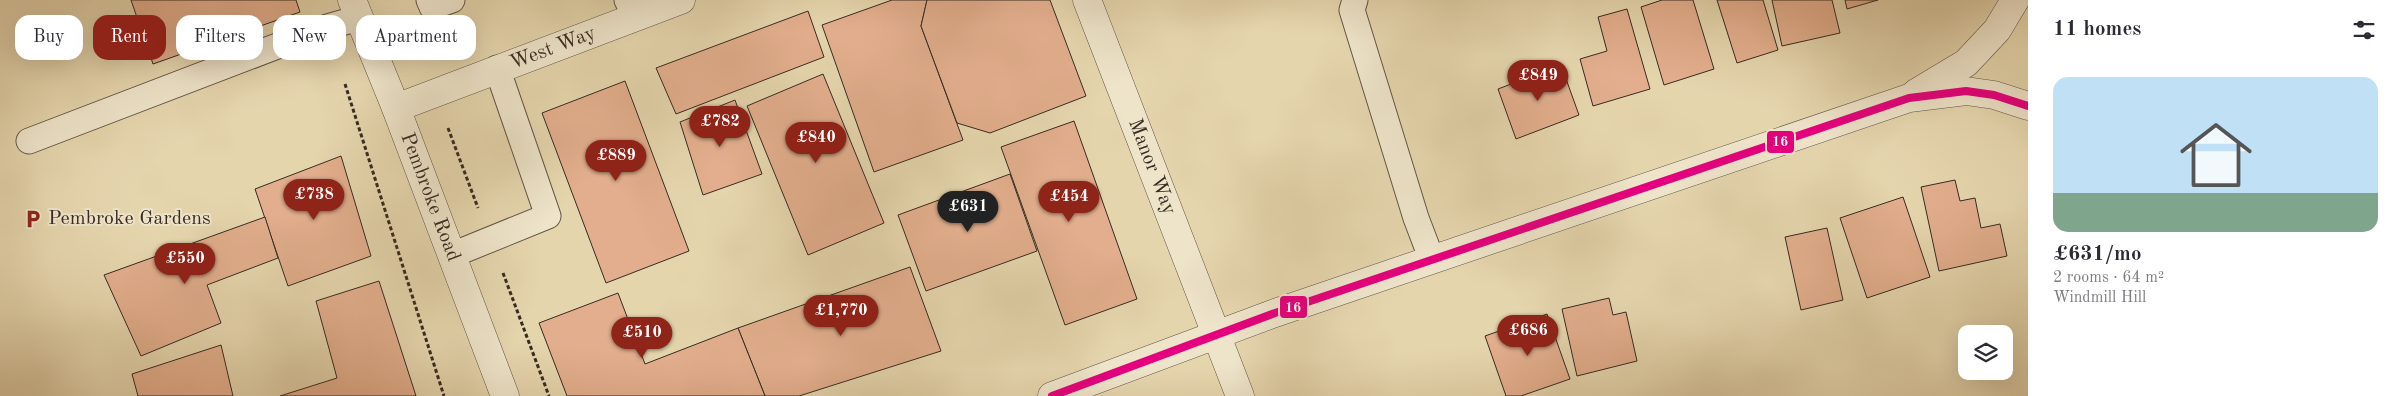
<!DOCTYPE html>
<meta charset="utf-8">
<style>
body{margin:0;font-family:"Old Standard TT",serif;background:#f2f2f3;color:#2b2b33;height:100vh;display:flex;flex-direction:column;font-size:19px;white-space:nowrap}
*{box-sizing:border-box;margin:0}
p{font-size:16px;color:#7c7c81}
.icon{flex:none;width:28px;height:28px;fill:none;stroke:currentColor;stroke-width:2;stroke-linecap:round;stroke-linejoin:round}
.map{position:relative;flex:1;overflow:hidden}
.panel{display:flex;flex-direction:column;background:#fff;width:375px}
.panel>*{flex:none}
.top-card{position:absolute;left:15px;top:15px;width:475px;height:45px;display:flex;gap:10px}
.buttons{position:absolute;left:1958px;top:325px;display:grid;gap:10px}
.buttons a{display:grid;place-items:center;width:55px;height:55px;border-radius:10px;background:#fff;box-shadow:0 5px 20px #0002;font-size:25px}
.price{position:absolute;translate:-50% -42px;padding:0 11px;border-radius:18px;background:#8f2418;color:#fff;font-size:16px;line-height:32px;filter:drop-shadow(0 1px 2px #0008)}
.price::after{content:'';position:absolute;left:50%;top:30px;width:15px;height:11px;margin-left:-8px;background:inherit;clip-path:polygon(0 0,100% 0,50% 100%)}
.price.active{background:#222;color:#fff}
ul{padding:0;list-style:none}
li{display:grid;align-content:center;gap:10px;height:265px;padding:0 25px}
li span{display:grid;place-items:center;height:155px;border-radius:15px;color:#555}
li>.icon{margin-inline-start:auto}
span .icon{width:90px;height:90px;fill:#fffc;stroke-width:1}
li b{font-size:21px}
h2{display:flex;justify-content:space-between;align-items:center;height:60px;padding:0 25px;font-size:21px}
.tag{padding:0 18px;border-radius:15px;background:#fff;box-shadow:0 5px 20px #0002;font-size:18px;line-height:45px}
.tag.active{background:#8f2418;color:#fff}
main{display:flex;flex:1;min-height:0}
.map>svg:first-child{display:block}
</style>
<main>
<div class="map">
<svg width="2028" height="396" viewBox="0 0 2028 396">
<rect width="100%" height="100%" fill="#e5d5ad"/>
<filter id="stains"><feTurbulence type="fractalNoise" baseFrequency=".004" numOctaves="4"/><feColorMatrix values="0 0 0 0 .2 0 0 0 0 .09 0 0 0 0 .02 0 0 0 .5 -.17"/></filter>
<radialGradient id="worn" r=".72"><stop offset=".6" stop-color="#630" stop-opacity="0"/><stop offset="1" stop-color="#630" stop-opacity=".3"/></radialGradient>
<g fill="#e2ae8d" stroke="#372b22">
<polygon points="131,0 296,0 300,12 153,64"/>
<polygon points="892,0 927,0 921,26 963,140 874,172 822,25"/>
<polygon points="927,0 1050,0 1086,96 990,133 957,123 921,26"/>
<polygon points="1662,0 1693,0 1714,69 1664,85 1641,7"/>
<polygon points="1717,0 1763,0 1778,50 1737,63"/>
<polygon points="1772,0 1832,0 1840,33 1782,46"/>
<polygon points="1845,0 1878,0 1847,9"/>
<polygon points="1627,9 1650,89 1593,106 1580,59 1607,51 1598,17"/>
<polygon points="808,11 824,57 676,114 656,68"/>
<polygon points="1561,65 1579,115 1516,139 1498,89"/>
<polygon points="823,74 884,223 808,255 747,106"/>
<polygon points="625,81 689,251 606,283 542,113"/>
<polygon points="735,100 762,174 703,195 680,122"/>
<polygon points="1074,121 1137,299 1065,325 1001,147"/>
<polygon points="341,156 371,256 288,286 255,189"/>
<polygon points="1010,174 1037,251 926,291 898,215"/>
<polygon points="1955,180 1960,201 1975,198 1981,228 2000,224 2007,256 1939,271 1921,187"/>
<polygon points="1903,197 1930,277 1867,298 1840,218"/>
<polygon points="265,217 278,258 207,285 221,323 141,356 104,275"/>
<polygon points="1827,228 1843,300 1801,310 1785,237"/>
<polygon points="910,267 941,351 799,396 765,396 738,328"/>
<polygon points="379,281 416,396 280,396 337,378 316,301"/>
<polygon points="618,293 645,364 738,328 765,396 567,396 539,323"/>
<polygon points="1609,298 1613,315 1626,312 1637,361 1577,376 1562,309"/>
<polygon points="1547,314 1570,379 1521,396 1506,396 1485,336"/>
<polygon points="221,345 233,396 138,396 132,374"/>
</g>
<g fill="none" stroke-linecap="round" stroke-linejoin="round">
<g stroke="#625645" stroke-width="27">
<g id="service">
<polyline points="429,0 432,7 452,0"/>
<polyline points="627,0 635,17"/>
<polyline points="1355,0 1352,10 1416,218 1432,260"/>
<polyline points="29,141 327,27 359,18"/>
<polyline points="452,255 548,216 497,68"/>
</g>
</g>
<g stroke="#625645" stroke-width="29">
<g id="minor">
<path id="s1" d="M 1087,0 L 1240,396"/>
<path id="s2" d="M 396,108 L 681,0"/>
</g>
</g>
<g stroke="#625645" stroke-width="29">
<g id="tertiary">
<path id="s3" d="M 352,0 L 396,108 L 505,396"/>
<polyline points="1916,93 1966,63 1997,30 2015,0"/>
<polyline points="1052,396 1275,313 1909,98 1966,91 1994,95 2028,106"/>
</g>
</g>
<g stroke="#372b22" stroke-width="3" stroke-dasharray="4 2.5" stroke-linecap="butt">
<polyline points="345,84 444,396"/>
<polyline points="448,128 478,208"/>
<polyline points="503,273 549,396"/>
</g>
<use href="#service" stroke="#eee4ca" stroke-width="25"/>
<use href="#minor" stroke="#eee4ca" stroke-width="28"/>
<use href="#tertiary" stroke="#eee4ca" stroke-width="28"/>
<g stroke="#eee4ca" stroke-width="11">
<polyline id="bus-1" points="1052,396 1275,313 1909,98 1966,91 1994,95 2028,106"/>
</g>
<use href="#bus-1" stroke="#e5007d" stroke-width="8"/>
</g>
<defs>
<g id="parking-bare" transform="scale(1.5)"><path d="M-3.5-5.5H1a3.5 3.5 0 0 1 0 7H-1V5.5H-3.5ZM-1-3.4V-.6H.8a1.4 1.4 0 0 0 0-2.8Z" fill="#8f2418" stroke="#eee4ca" stroke-width="2.5" paint-order="stroke"/></g>
</defs>
<g fill-rule="evenodd">
<use href="#parking-bare" x="33" y="219"/>
</g>
<g text-anchor="middle" dominant-baseline="central" stroke-width="4" stroke-linejoin="round" paint-order="stroke">
<g font-size="20" fill="#372b22" stroke="#eee4ca">
<text stroke="none"><textPath href="#s2" startOffset="168">West Way</textPath></text>
<text stroke="none"><textPath href="#s1" startOffset="179">Manor Way</textPath></text>
<text stroke="none"><textPath href="#s3" startOffset="212">Pembroke Road</textPath></text>
</g>
<g font-size="20" fill="#372b22" stroke="#eee4ca" text-anchor="start">
<text x="48" y="219">Pembroke Gardens</text>
</g>
</g>
<g stroke="#eee4ca" stroke-width="2">
<rect x="1766" y="130" width="29" height="24" rx="5" fill="#e5007d"/>
<rect x="1279" y="295" width="29" height="24" rx="5" fill="#e5007d"/>
</g>
<g font-size="14" text-anchor="middle" font-weight="bold" fill="#fff">
<text x="1780" y="146">16</text>
<text x="1293" y="312">16</text>
</g>
<rect width="100%" height="100%" filter="url(#stains)"/>
<rect width="100%" height="100%" fill="url(#worn)"/>
</svg>
<div class="buttons">
<a><svg class="icon" aria-label="layers" viewBox="0 0 24 24"><path d="M12 4l9 5-9 5-9-5zM3 14l9 5 9-5"/></svg></a>
</div>
<b class="price" style="left:1538px;top:102px">£849</b>
<b class="price" style="left:720px;top:148px">£782</b>
<b class="price" style="left:816px;top:164px">£840</b>
<b class="price" style="left:616px;top:182px">£889</b>
<b class="price" style="left:314px;top:221px">£738</b>
<b class="price" style="left:1069px;top:223px">£454</b>
<b class="price active" style="left:968px;top:233px">£631</b>
<b class="price" style="left:185px;top:285px">£550</b>
<b class="price" style="left:841px;top:337px">£1,770</b>
<b class="price" style="left:1528px;top:357px">£686</b>
<b class="price" style="left:642px;top:359px">£510</b>
<div class="top-card">
<a class="tag">Buy</a>
<a class="tag active">Rent</a>
<a class="tag">Filters</a>
<a class="tag">New</a>
<a class="tag">Apartment</a>
</div>
</div>
<section class="panel">
<h2>11 homes<svg class="icon" aria-label="filters" viewBox="0 0 24 24"><path d="M4 7h16M4 17h16"/><circle cx="9" cy="7" r="2"/><circle cx="15" cy="17" r="2"/></svg></h2>
<ul>
<li><span style="background:linear-gradient(#bfe0f5 75%,#7fa58c 0)"><svg class="icon" aria-label="home" viewBox="0 0 24 24"><path d="M3 11l9-7 9 7M6 9v11h12V9"/></svg></span><div><b>£631/mo</b><p>2 rooms · 64 m²</p><p>Windmill Hill</p></div></li>
</ul>
</section>
</main>
